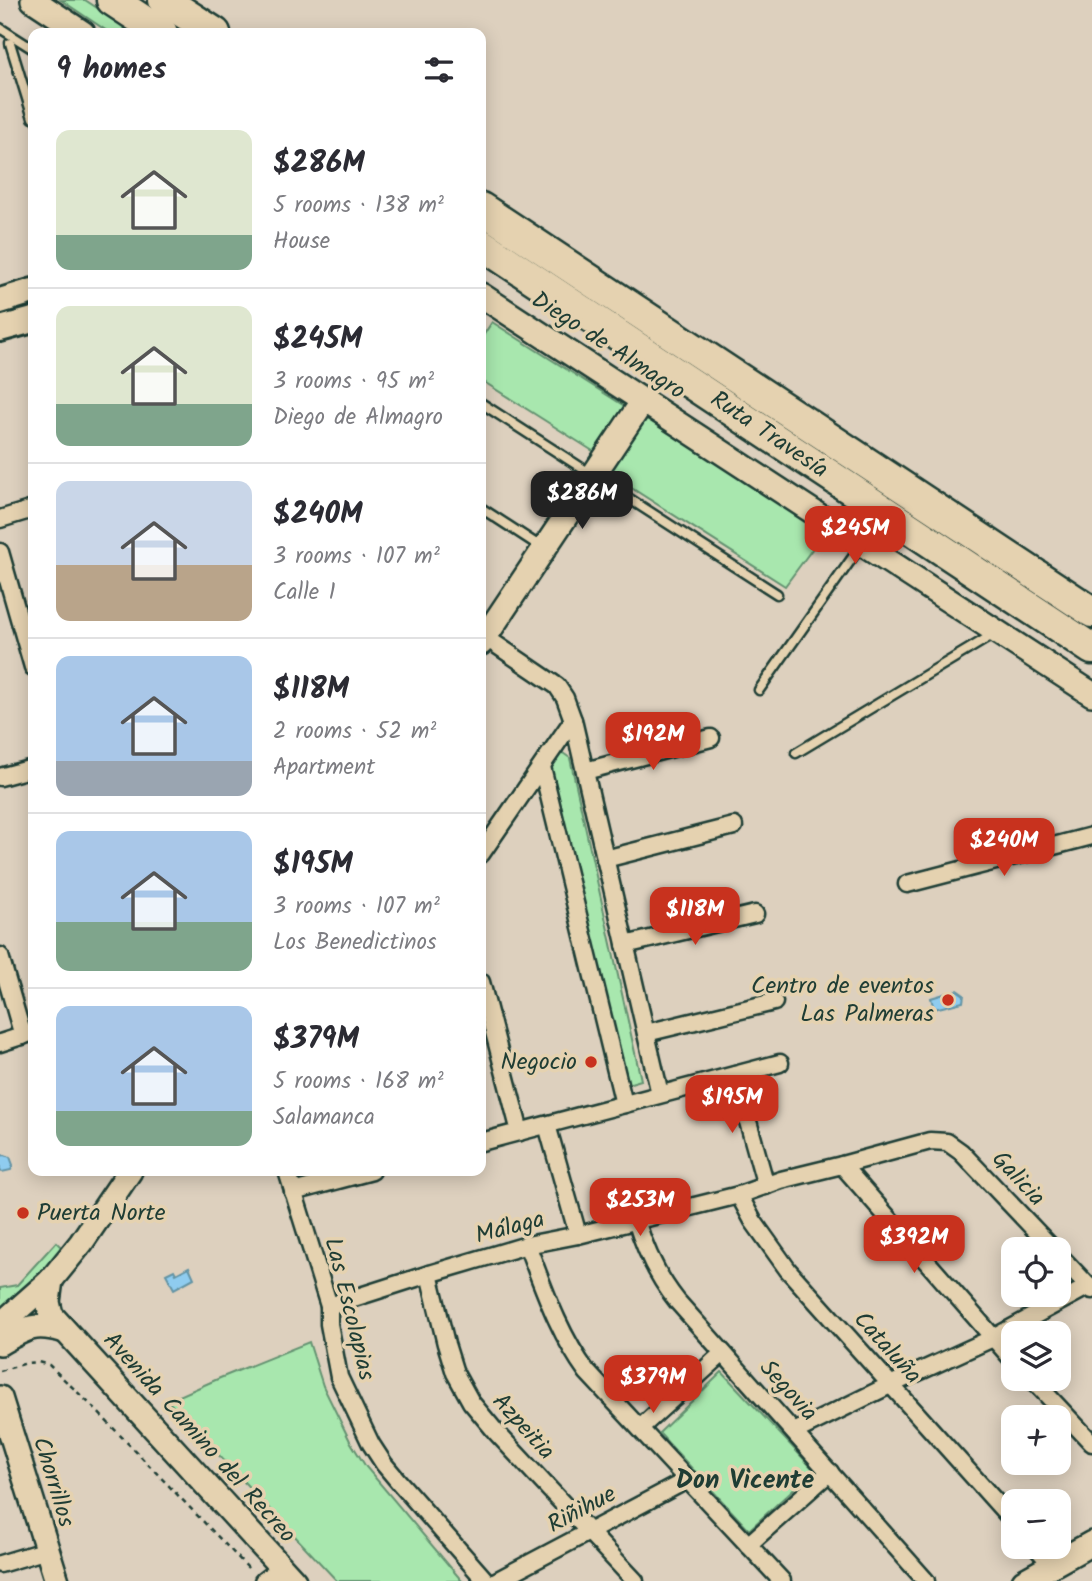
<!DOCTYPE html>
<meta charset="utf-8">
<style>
body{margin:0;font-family:Kalam,sans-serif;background:#f2f2f3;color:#2b2b33;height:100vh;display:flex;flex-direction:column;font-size:26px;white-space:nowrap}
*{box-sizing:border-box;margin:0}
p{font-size:23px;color:#7c7c81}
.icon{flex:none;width:38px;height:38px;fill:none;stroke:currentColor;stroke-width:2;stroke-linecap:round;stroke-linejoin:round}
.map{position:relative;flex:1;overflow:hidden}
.side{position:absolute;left:28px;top:28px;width:458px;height:1148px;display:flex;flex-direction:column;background:#fff;border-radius:14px;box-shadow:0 4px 18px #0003}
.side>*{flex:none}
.tools{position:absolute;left:1001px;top:1237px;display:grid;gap:14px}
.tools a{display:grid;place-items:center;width:70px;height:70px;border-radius:14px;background:#fff;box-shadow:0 4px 18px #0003;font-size:35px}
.price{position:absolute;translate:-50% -60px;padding:0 16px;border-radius:14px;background:#c8321e;color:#fff;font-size:23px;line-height:46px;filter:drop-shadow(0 2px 4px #0008)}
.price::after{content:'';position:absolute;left:50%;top:42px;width:21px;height:16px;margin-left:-10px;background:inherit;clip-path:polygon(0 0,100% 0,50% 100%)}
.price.current{background:#222;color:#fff}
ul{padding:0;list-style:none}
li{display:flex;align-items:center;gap:21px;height:175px;padding:0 28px}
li+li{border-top:2px solid #e1e1e2}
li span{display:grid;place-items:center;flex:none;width:196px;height:140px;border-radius:14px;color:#555}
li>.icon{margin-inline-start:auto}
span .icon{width:84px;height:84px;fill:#fffc;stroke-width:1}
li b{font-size:30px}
h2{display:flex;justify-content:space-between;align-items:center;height:84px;padding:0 28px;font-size:30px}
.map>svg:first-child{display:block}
</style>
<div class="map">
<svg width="1092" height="1581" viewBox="0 0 1092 1581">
<rect width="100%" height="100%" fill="#ddd0be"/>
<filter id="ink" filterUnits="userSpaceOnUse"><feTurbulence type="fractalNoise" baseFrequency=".0143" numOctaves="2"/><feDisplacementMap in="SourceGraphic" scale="14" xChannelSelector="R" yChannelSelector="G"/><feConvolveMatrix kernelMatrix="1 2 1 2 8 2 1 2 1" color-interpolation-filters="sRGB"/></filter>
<g filter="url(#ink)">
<g fill="#a8e7ae" stroke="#649271" stroke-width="2">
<polygon points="61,0 85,0 135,33 110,33"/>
<polygon points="492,322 626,407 596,453 481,380 481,339"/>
<polygon points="645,416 824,533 785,586 608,473"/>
<polygon points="560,751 570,758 641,1080 624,1085 549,766"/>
<polygon points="287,1171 372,1171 293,1192"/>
<polygon points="56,1242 65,1251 41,1279 0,1313 0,1288 17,1285"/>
<polygon points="309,1342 323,1386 350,1441 366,1467 462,1581 337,1581 168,1401 220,1378"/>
<polygon points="722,1372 814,1470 749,1530 659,1433"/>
</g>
<g fill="#8fccef" stroke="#6293a4" stroke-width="2">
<polygon points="957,990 964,995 963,1002 934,1009 931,998"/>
<polygon points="5,1155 10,1157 13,1165 11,1170 2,1172 0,1171 0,1156"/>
<polygon points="189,1267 194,1278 174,1289 166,1274 174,1270 176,1274"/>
</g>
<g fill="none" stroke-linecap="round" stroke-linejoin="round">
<g stroke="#1f3d34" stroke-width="13">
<g id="lane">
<polyline points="0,28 33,49"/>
<polyline points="10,43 33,118"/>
<polyline points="481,403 777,594"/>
<polyline points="481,508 541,547"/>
<polyline points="759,690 860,547"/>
<polyline points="796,753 994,634"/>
</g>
</g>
<g stroke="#1f3d34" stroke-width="21">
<g id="street">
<polyline points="0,519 33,509"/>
<polyline points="0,552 33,667"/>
<polyline points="485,637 557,686 565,698 573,720 660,1094"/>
<polyline points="542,767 624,1104"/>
<polyline points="585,771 711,738"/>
<polyline points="0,777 33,768"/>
<polyline points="481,854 573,720"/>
<polyline points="605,859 734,826"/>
<polyline points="907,884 1092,836"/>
<polyline points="625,945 755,914"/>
<polyline points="0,956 23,1036"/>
<polyline points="481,982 520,1132"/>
<polyline points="646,1033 774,1002"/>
<polyline points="0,1043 31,1033"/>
<polyline points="735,1075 766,1186"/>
<polyline points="547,1125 578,1235"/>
<polyline points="481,1142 780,1063"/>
<polyline points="842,1165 1013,1360"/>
<polyline points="287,1171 329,1306 329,1324 339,1377 371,1444 384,1464 399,1482 486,1581"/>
<polyline points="293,1192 372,1171"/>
<polyline points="739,1195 753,1221 788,1270 1013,1521"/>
<path d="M 636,1220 C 645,1250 657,1276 677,1301 L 926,1581"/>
<path d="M 527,1245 C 544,1289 559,1334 587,1372 L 782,1581"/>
<polyline points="1059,1255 1092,1290"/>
<polyline points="429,1274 446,1344 455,1373 471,1402 496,1432 635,1581"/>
<polyline points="329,1306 429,1274 527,1245 578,1235 739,1195 781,1180 842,1165 930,1141 947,1142 961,1152 1054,1250"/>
<polyline points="1032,1379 1092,1443"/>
<polyline points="640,1428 723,1353"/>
<polyline points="794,1432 890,1385 993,1338 1089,1286"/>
<polyline points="748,1545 830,1472"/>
<polyline points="1036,1547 1052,1565"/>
<polyline points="0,1564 47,1550"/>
<polyline points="263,1581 281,1567"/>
<polyline points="496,1581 689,1479"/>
</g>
</g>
<g stroke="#1f3d34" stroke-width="28">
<g id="secondary">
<polyline points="33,0 83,33"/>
<polyline points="481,295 1092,694"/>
<polyline points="481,643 643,401"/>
<polyline points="51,1280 48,1302 51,1315 294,1581"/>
<polyline points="0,1325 51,1280 81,1243 130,1171"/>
<path d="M 0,1343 C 26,1328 34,1322 65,1331"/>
<polyline points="0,1398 57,1581"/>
<polyline points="1024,1581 1092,1543"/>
</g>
</g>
<g stroke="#1f3d34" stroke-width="30">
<g id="primary">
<polyline points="0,301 33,291"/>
<polyline points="0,329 33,320"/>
</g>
</g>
<g stroke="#1f3d34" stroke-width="35">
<g id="highway">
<polyline points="112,0 162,33"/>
<polyline points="164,0 215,33"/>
<polyline points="481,208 1092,612"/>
<polyline points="481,244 1092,649"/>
</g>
</g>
<polyline stroke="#1f3d34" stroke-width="2.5" stroke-dasharray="5 5" stroke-linecap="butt" points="0,1371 27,1363 38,1362 49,1365 90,1404 251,1571"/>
<use href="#lane" stroke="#e5d2b0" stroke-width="8"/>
<use href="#street" stroke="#e5d2b0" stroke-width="16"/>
<use href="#secondary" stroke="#e5d2b0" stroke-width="23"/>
<use href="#primary" stroke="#e5d2b0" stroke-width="24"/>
<use href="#highway" stroke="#e5d2b0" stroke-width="30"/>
</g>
</g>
<g fill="#c8321e" stroke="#e5d2b0" stroke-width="2.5">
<circle cx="948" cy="1000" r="7"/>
<circle cx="591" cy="1062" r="7"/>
<circle cx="23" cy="1213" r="7"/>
</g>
<g text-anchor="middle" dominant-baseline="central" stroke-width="7" stroke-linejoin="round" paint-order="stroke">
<g font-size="24" fill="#1f3d34" stroke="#e5d2b0">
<text transform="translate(608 346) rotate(33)">Diego de Almagro</text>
<text transform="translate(769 435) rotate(34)">Ruta Travesía</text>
<text transform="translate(1018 1179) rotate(47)">Galicia</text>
<text transform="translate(510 1228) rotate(-15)">Málaga</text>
<text transform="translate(349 1309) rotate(76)">Las Escolapias</text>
<text transform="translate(887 1348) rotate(48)">Cataluña</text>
<text transform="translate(788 1391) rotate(48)">Segovia</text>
<text transform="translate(523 1427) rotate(48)">Azpeitia</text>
<text transform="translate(199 1438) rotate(48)">Avenida Camino del Recreo</text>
<text transform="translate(53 1482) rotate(73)">Chorrillos</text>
<text transform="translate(582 1510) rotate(-28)">Riñihue</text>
</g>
<g font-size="24" fill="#1f3d34" stroke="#e5d2b0" text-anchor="end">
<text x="934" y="986">Centro de eventos<tspan x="934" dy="28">Las Palmeras</tspan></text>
<text x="577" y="1062">Negocio</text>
<text x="37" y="1213" text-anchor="start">Puerta Norte</text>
</g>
<g font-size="26" font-weight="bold" fill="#1f3d34" stroke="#e5d2b0">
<text x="745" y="1481">Don Vicente</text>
</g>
</g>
</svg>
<div class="tools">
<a><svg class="icon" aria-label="locate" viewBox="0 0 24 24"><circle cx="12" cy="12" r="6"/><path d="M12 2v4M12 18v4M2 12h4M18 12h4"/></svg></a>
<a><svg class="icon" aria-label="layers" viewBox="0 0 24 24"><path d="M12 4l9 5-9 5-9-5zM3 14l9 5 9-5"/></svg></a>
<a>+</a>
<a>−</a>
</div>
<b class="price current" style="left:582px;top:531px">$286M</b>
<b class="price" style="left:855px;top:566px">$245M</b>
<b class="price" style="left:653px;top:772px">$192M</b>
<b class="price" style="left:1004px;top:878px">$240M</b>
<b class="price" style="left:695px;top:947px">$118M</b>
<b class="price" style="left:732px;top:1135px">$195M</b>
<b class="price" style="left:640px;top:1238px">$253M</b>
<b class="price" style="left:914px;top:1275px">$392M</b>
<b class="price" style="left:653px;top:1415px">$379M</b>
<section class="side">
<h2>9 homes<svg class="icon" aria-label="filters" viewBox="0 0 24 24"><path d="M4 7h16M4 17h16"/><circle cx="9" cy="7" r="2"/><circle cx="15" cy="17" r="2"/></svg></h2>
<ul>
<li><span style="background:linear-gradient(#dfe7d0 75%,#7fa58c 0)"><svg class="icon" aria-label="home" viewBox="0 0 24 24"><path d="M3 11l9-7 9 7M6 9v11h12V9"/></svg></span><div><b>$286M</b><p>5 rooms · 138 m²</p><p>House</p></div></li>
<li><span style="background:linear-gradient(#dfe7d0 70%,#7fa58c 0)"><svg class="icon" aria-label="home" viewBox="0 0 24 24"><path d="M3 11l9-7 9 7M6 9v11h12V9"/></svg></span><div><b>$245M</b><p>3 rooms · 95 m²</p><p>Diego de Almagro</p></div></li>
<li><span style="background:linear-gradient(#c9d6e8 60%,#b9a48a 0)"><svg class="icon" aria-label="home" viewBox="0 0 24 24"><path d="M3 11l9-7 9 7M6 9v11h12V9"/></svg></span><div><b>$240M</b><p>3 rooms · 107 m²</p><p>Calle 1</p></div></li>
<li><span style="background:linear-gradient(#a9c7e8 75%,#9aa5b1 0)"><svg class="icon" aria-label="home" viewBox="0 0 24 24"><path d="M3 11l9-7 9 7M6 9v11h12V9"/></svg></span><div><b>$118M</b><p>2 rooms · 52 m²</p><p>Apartment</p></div></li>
<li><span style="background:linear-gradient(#a9c7e8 65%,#7fa58c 0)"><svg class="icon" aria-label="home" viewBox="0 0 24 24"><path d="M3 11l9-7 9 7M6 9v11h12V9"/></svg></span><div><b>$195M</b><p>3 rooms · 107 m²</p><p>Los Benedictinos</p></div></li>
<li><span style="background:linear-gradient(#a9c7e8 75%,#7fa58c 0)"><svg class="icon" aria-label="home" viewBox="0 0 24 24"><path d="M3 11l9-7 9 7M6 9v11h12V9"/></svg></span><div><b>$379M</b><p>5 rooms · 168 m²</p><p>Salamanca</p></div></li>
</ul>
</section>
</div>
